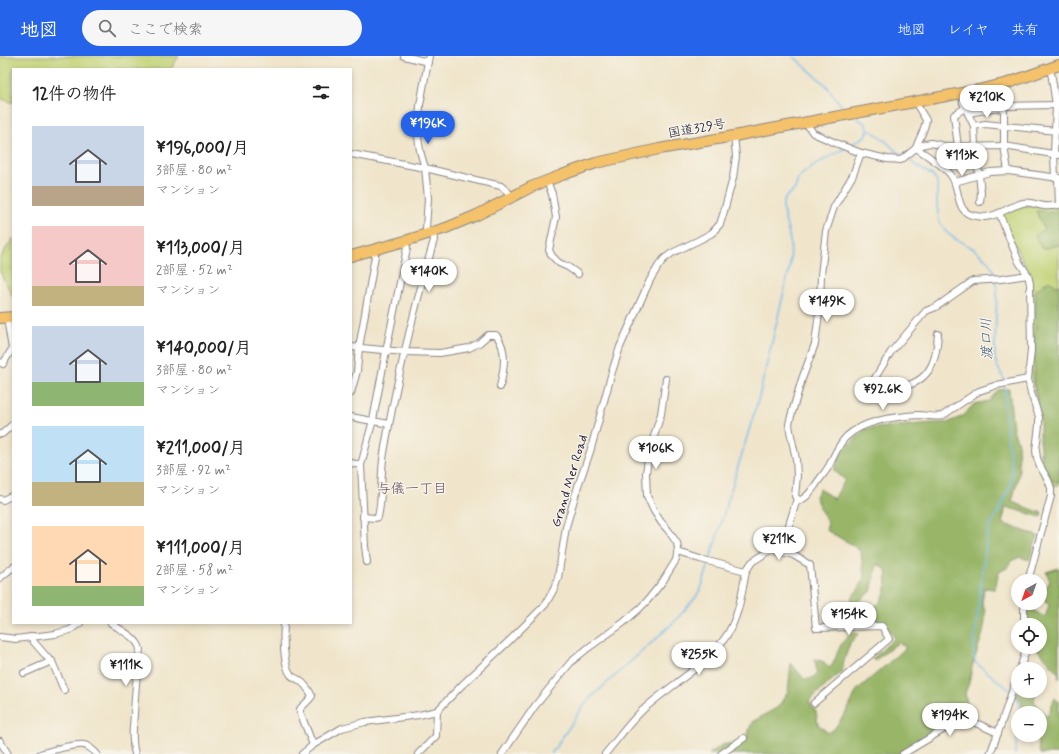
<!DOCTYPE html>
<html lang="ja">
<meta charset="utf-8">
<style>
body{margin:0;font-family:Mynerve,"Klee One",sans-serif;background:#f6f6f6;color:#222;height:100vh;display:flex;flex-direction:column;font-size:15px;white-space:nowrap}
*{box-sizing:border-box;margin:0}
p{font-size:13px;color:#767676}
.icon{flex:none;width:22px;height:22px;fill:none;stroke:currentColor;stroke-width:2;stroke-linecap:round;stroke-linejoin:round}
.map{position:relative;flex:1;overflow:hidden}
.panel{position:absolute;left:12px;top:12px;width:340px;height:556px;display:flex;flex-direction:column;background:#fff;border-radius:0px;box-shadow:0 2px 6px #0003}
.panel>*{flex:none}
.needle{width:26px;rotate:220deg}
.controls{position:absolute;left:1011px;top:518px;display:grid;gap:8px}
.controls a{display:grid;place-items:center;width:36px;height:36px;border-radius:50%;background:#fff;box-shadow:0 2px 6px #0003;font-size:20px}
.price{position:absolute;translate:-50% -34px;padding:0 9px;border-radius:14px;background:#fff;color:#222;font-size:13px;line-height:26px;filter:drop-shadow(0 1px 2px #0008)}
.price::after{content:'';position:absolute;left:50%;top:24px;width:12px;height:9px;margin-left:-6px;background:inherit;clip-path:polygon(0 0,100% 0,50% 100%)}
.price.current{background:#2563eb;color:#fff}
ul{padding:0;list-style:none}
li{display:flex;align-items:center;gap:12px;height:100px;padding:0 20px}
li span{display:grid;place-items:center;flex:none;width:112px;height:80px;border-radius:0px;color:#555}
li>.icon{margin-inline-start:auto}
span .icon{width:48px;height:48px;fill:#fffc;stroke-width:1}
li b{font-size:17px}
h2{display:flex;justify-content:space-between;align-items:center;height:48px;padding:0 20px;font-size:17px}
header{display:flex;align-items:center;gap:24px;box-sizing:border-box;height:56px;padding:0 20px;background:#2563eb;color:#fff}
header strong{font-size:19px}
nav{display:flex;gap:22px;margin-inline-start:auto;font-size:14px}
.search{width:280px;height:36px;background:#f6f6f6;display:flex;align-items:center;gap:10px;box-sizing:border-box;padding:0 14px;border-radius:22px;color:#767676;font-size:15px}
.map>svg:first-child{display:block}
</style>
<header>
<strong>地図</strong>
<div class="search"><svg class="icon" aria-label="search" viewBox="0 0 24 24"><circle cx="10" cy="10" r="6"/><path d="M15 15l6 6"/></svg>ここで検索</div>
<nav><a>地図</a><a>レイヤ</a><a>共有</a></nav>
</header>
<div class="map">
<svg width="1059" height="698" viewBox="0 0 1059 698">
<rect width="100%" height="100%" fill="#f7f3e8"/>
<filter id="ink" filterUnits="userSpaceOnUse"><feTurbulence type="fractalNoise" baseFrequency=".025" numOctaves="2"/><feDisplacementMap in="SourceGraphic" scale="8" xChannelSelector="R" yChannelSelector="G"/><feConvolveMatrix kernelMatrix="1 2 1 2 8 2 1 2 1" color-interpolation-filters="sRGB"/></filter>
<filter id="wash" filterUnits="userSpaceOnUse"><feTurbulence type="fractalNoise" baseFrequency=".012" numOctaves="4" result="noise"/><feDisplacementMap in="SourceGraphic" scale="16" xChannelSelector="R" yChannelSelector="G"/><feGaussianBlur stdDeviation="0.9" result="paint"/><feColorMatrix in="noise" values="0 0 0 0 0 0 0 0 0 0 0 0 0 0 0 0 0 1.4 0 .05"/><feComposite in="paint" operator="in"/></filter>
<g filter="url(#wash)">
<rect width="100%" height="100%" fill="#f0e5cb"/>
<g fill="#c1d376" stroke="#727a58">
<polygon points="0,0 179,0 171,13 13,13 13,47 0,42"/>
<polygon points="1015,149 1053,150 1059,153 1059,429 1053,429 1040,404 1041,362 1031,322 1032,289 1030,218 1007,175 999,157"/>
<polygon points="13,182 13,241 0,216 0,202"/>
</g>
<g fill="#98b567" stroke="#5d6c51">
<polygon points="1036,155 1059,155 1059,189 1042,193 1035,180 1044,173"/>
<polygon points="1049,224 1056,230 1059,229 1059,426 1053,425 1043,409 1040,390 1040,361 1034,327 1036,234"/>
<path d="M 1009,333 L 1013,373 L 1018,387 L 1019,417 L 1012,446 L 1042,457 L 1041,461 L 1006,451 L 1002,467 L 1038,480 L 1029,504 L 1020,501 L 1011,505 L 1007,512 L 999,516 L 995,533 L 984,532 L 982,547 L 985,555 L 985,565 L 983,577 L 972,611 L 969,627 L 965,637 L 967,647 L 965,657 L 927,682 L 897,698 L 709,698 L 722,689 L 746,684 L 752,666 L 778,651 L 788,636 L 791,607 L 804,623 L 811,623 L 817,618 L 815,603 L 824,606 L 830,612 C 836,604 836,598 840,591 C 843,584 849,580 855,575 L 858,578 L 850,587 L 844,605 L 842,615 L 809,645 L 816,656 L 818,668 L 828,677 L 834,673 L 847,655 L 857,634 L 906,592 L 899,586 L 874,605 L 872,603 L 895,582 C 889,573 886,570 876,566 L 872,556 C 874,550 875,551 879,547 C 888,538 887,524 886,513 L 877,508 L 871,536 C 858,545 856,546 856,562 L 848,567 L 846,562 L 852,541 L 860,531 L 864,521 L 861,496 L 851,488 L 826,474 L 828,467 L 820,453 L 815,440 L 820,433 L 834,443 L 845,424 L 834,414 L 841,397 L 865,373 L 932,367 L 947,367 L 963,360 L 974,348 L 989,345 L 998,334 Z"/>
<polygon points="1059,512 1059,623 1059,618 1041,597 1034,591 1040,591 1040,569 1027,569 1027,551 1045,561 1049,549 1041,540 1050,525 1046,516"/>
<polygon points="1019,635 1028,638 1030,635 1036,635 1034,645 1047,661 1055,642 1059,647 1059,698 1040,698 1036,679 1040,679 1040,657 1023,657 1021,645 1015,637"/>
</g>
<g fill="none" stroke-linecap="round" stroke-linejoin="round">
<g stroke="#75bded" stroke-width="1.5">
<polyline points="793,0 826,29 845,55"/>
<polyline points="856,62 865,67 867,72 882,82 896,95 904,100"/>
<polyline points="849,90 864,81 869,74"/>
<polyline points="907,102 917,110 933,120 937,126 937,149 939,165 946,176 954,182 974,193 988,205 994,216 995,221"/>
<polyline points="995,225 997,233 995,289 995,302 997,310 1005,325"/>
<polyline points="1005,329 1005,355 1007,378 1012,411 1012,422 1009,433 1000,453 991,468 987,480 973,595 974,602 976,607 1011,635"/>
<path d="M 710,504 L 759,341 L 790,210 C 791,199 791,189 789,178 C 787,169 780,152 784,144 C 786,139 792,137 795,133 C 796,129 797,125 799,122 C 806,112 833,99 844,93"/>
<polyline points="1015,638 1019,647 1020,657"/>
<polyline points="551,698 587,645 659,580 676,564 696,541 702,530 709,508"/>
<polyline points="1015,698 1018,672"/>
</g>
</g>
</g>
<g filter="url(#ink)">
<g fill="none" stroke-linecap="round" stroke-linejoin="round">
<g stroke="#898483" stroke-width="8">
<g id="minor">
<polyline points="404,0 428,6"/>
<polyline points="1050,12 1052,22 1056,49 1054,98 1055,122"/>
<polyline points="999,29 1004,50 1004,90 1008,115"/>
<polyline points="962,38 963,47 974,70 975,90 979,119 990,116 1008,115 1059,122"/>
<path d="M 915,46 L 926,64 C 925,74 919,82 916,92"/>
<polyline points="1004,50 1059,49"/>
<polyline points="968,57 992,53 1004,52"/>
<polyline points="806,67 813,77 838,88 861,97 887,103 901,104 916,92 925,88 931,87 945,90 958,91 1004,90 1059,99"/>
<polyline points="974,70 985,68 1057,75"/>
<polyline points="958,91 954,59 965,52"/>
<path d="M 916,92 C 928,100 941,108 950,118 C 962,132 953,157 976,160 C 979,160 982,161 985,161 C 999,160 1010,150 1023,147 C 1029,145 1037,149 1044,150 C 1049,151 1054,150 1059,149 L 1058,122"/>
<polyline points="351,98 425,112 501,130 508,136 512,141"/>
<polyline points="547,125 552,138 556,161 549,194 552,200 559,207 568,211 578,218"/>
<polyline points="955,126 979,119 981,137 980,146"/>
<polyline points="999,157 1019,206 1028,219 1030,228 1031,294 1028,323 1031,337 1039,361 1039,369 1036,394 1037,402 1040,410 1048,424 1051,432 1051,440 1028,525"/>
<polyline points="428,178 426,173 428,142 425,112 420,95 418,81 420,49 429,0"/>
<path d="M 938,278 C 937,287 937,297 933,306 C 923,332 894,335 870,330 L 891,296 L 926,255 L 936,251 L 973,225 L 1001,223 L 1028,219"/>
<path d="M 351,291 L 404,296 L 440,297 L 469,292 L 479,287 L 488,279 L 496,279 C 508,294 504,313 500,331"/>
<polyline points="0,306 3,308 12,293 7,262"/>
<polyline points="351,337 357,315 359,292 375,200 374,194"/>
<polyline points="351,361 389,368"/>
<polyline points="0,378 2,378 13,368"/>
<polyline points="351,407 361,409"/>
<polyline points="0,443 3,444 13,439"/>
<path d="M 797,443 L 800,444 C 807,442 810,436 815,430 C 819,423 825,417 829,410 C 834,400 838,389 846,381 C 864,364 894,361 918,359 C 926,359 934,362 942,360 L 979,335 L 997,329 L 1028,323"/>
<path d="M 363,461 L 375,462 L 378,461 C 383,440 380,418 384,397 C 396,325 414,254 434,184 L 433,177"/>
<polyline points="771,493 793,499 810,509 816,572 882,570 889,583 814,647"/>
<polyline points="678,496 700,503 746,515"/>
<polyline points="367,506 365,490 361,409 373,364 386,295 407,192 405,185"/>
<polyline points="0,522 13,511"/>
<polyline points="1024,547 1024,569"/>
<path d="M 111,567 C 120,574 137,581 140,593 C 137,615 135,636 134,658 C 133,671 131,685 135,698"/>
<path d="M 284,567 C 283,579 283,610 291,619 C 292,621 296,622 299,624 C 305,628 309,634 312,640 C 309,645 304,648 300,653 L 300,656 L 313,689"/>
<polyline points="32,580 33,585 53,608 64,634"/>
<polyline points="0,581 16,583 55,578 70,574 80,567"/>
<polyline points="1020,613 1027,591"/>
<polyline points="24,617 52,605"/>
<polyline points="0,685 8,698"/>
<path d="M 40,698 C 51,695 74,687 84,689 C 89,690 93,694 97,698"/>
<polyline points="302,698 313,689 342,672 365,666 419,659 437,655 462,629 509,585 545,549 554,533 558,522 566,471 578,430 590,396 612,316 620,291 650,224 659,209 664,203 672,197 699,184 712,177 720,168 723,159 733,122 736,100 734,80"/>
<polyline points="418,698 436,680 437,655"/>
<polyline points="502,698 535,650 571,606 588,592 623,567 639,553 647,545 663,525 676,504 678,493 677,487 668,474 661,466 654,455 647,440 646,417 649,396 661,358 666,323"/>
<path d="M 605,698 C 618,683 630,665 645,652 C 672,628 707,609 727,579 C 739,560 742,536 746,515 L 752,506 L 780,488 L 785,482 L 797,443 L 795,440 L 797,420 L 796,403 L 790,375 L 789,368 L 791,360 L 802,323 L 815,288 L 820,249 L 821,219 L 826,175 L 834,151 L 853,119 L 861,97"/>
<polyline points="721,698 744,682"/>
<polyline points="903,698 961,663 967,663 998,677"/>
<polyline points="990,698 998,677 1018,618"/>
</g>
</g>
<g stroke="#898483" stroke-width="12">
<g id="trunk">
<polyline points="351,200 405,185 446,172 477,159 531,131 562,119 596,107 659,93 734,80 978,34 1008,27 1059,9"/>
<polyline points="0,262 13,261"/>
</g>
</g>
<use href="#minor" stroke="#fff" stroke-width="6"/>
<use href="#trunk" stroke="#f4c26a" stroke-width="10"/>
</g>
</g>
<g text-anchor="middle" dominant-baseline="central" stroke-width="3" stroke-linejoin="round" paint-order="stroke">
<g font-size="13" fill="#22223b" stroke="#f7f3e8">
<text transform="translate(697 73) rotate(-10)">国道329号</text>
<text transform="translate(570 425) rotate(-73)">Grand Mer Road</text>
</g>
<g font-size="14" font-style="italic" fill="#3f5879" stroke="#f7f3e8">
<text transform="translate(987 283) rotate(-92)">渡口川</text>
</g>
<g font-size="14" fill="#65535f" stroke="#f7f3e8">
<text x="412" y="433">与儀一丁目</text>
</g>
</g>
</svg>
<div class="controls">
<a><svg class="needle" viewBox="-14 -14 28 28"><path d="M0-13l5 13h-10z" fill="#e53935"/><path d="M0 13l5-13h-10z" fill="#767676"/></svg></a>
<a><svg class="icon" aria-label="locate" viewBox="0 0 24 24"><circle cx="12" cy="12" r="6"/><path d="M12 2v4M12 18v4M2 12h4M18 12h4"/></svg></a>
<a>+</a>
<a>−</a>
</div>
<b class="price" style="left:987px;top:63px">¥210K</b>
<b class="price current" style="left:428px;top:89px">¥196K</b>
<b class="price" style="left:962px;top:121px">¥113K</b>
<b class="price" style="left:429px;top:237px">¥140K</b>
<b class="price" style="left:827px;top:267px">¥149K</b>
<b class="price" style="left:883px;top:355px">¥92.6K</b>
<b class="price" style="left:656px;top:414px">¥106K</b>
<b class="price" style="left:779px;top:505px">¥211K</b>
<b class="price" style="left:849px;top:580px">¥154K</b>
<b class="price" style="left:699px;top:620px">¥255K</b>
<b class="price" style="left:126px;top:631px">¥111K</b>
<b class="price" style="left:950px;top:681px">¥194K</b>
<section class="panel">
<h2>12件の物件<svg class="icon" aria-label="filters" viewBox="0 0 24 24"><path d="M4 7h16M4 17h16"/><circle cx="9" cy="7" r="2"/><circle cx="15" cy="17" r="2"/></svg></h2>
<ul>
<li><span style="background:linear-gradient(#c9d6e8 75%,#b9a48a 0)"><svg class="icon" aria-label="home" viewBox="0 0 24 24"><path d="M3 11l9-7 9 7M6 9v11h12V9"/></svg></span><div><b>¥196,000/月</b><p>3部屋 · 80 m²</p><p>マンション</p></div></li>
<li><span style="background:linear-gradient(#f6c9c9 75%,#c2b280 0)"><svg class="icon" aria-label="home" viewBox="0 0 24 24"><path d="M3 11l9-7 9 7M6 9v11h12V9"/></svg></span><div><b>¥113,000/月</b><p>2部屋 · 52 m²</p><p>マンション</p></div></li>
<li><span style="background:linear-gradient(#c9d6e8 70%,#8fb573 0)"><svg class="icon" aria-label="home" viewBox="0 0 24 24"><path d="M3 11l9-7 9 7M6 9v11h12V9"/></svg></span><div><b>¥140,000/月</b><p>3部屋 · 80 m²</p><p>マンション</p></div></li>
<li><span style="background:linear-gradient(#bfe0f5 70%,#c2b280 0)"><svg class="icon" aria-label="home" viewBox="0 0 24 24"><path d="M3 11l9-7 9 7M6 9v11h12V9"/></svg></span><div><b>¥211,000/月</b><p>3部屋 · 92 m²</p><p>マンション</p></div></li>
<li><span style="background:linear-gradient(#ffd9b3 75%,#8fb573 0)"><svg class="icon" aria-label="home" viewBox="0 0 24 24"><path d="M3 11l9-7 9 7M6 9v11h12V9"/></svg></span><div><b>¥111,000/月</b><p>2部屋 · 58 m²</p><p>マンション</p></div></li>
</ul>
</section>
</div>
